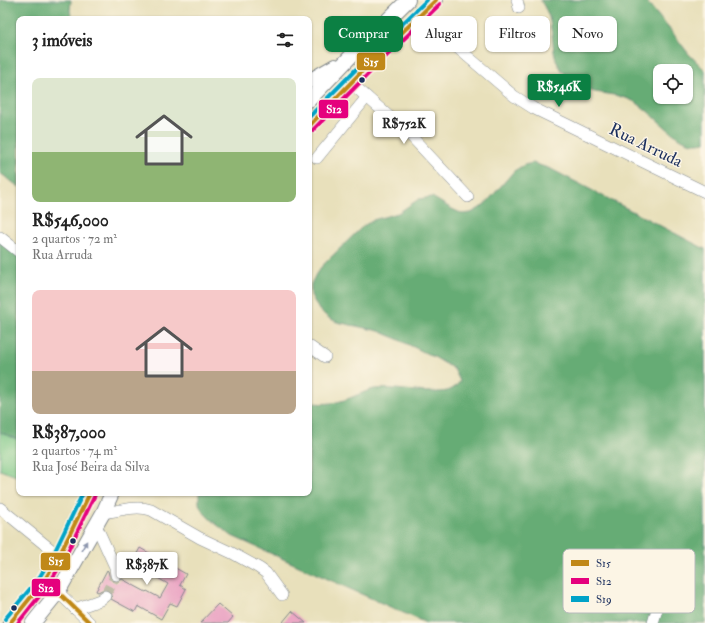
<!DOCTYPE html>
<html lang="pt">
<meta charset="utf-8">
<style>
body{margin:0;font-family:"IM FELL Double Pica",serif;background:#f2f2f2;color:#222;height:100vh;display:flex;flex-direction:column;font-size:15px;white-space:nowrap}
*{box-sizing:border-box;margin:0}
p{font-size:13px;color:#767676}
.icon{flex:none;width:22px;height:22px;fill:none;stroke:currentColor;stroke-width:2;stroke-linecap:round;stroke-linejoin:round}
.map{position:relative;flex:1;overflow:hidden}
.side{position:absolute;left:16px;top:16px;width:296px;height:480px;display:flex;flex-direction:column;background:#fff;border-radius:8px;box-shadow:0 1px 3px #0004}
.side>*{flex:none}
.hud{position:absolute;left:324px;top:16px;width:321px;height:36px;display:flex;gap:8px}
.fabs{position:absolute;left:653px;top:64px;display:grid;gap:8px}
.fabs a{display:grid;place-items:center;width:40px;height:40px;border-radius:8px;background:#fff;box-shadow:0 1px 3px #0004;font-size:20px}
.price{position:absolute;translate:-50% -34px;padding:0 9px;border-radius:4px;background:#fff;color:#222;font-size:13px;line-height:26px;filter:drop-shadow(0 1px 2px #0008)}
.price::after{content:'';position:absolute;left:50%;top:24px;width:12px;height:9px;margin-left:-6px;background:inherit;clip-path:polygon(0 0,100% 0,50% 100%)}
.price.active{background:#0b8043;color:#fff}
ul{padding:0;list-style:none}
li{display:grid;align-content:center;gap:8px;height:212px;padding:0 16px}
li span{display:grid;place-items:center;height:124px;border-radius:8px;color:#555}
li>.icon{margin-inline-start:auto}
span .icon{width:72px;height:72px;fill:#fffc;stroke-width:1}
li b{font-size:17px}
h2{display:flex;justify-content:space-between;align-items:center;height:48px;padding:0 16px;font-size:17px}
.chip{padding:0 14px;border-radius:8px;background:#fff;box-shadow:0 1px 3px #0004;font-size:14px;line-height:36px}
.chip.active{background:#0b8043;color:#fff}
.map>svg:first-child{display:block}
</style>
<div class="map">
<svg width="705" height="623" viewBox="0 0 705 623">
<rect width="100%" height="100%" fill="#fcf5e5"/>
<filter id="ink" filterUnits="userSpaceOnUse"><feTurbulence type="fractalNoise" baseFrequency=".025" numOctaves="2"/><feDisplacementMap in="SourceGraphic" scale="8" xChannelSelector="R" yChannelSelector="G"/><feConvolveMatrix kernelMatrix="1 2 1 2 8 2 1 2 1" color-interpolation-filters="sRGB"/></filter>
<filter id="wash" filterUnits="userSpaceOnUse"><feTurbulence type="fractalNoise" baseFrequency=".012" numOctaves="4" result="noise"/><feDisplacementMap in="SourceGraphic" scale="16" xChannelSelector="R" yChannelSelector="G"/><feGaussianBlur stdDeviation="0.9" result="paint"/><feColorMatrix in="noise" values="0 0 0 0 0 0 0 0 0 0 0 0 0 0 0 0 0 1.4 0 .05"/><feComposite in="paint" operator="in"/></filter>
<g filter="url(#wash)">
<rect width="100%" height="100%" fill="#e8e0bb"/>
<polygon fill="#7dc887" stroke="#4c7c72" points="0,432 19,440 19,477 0,470"/>
<g fill="#66ac74" stroke="#406e69" fill-rule="evenodd">
<polygon points="0,0 71,0 70,11 72,19 19,19 19,187 0,173"/>
<path d="M 540,0 L 645,0 L 672,32 L 688,53 L 705,70 L 705,142 C 701,143 697,143 693,143 C 673,141 650,108 631,100 C 619,95 607,94 595,92 C 581,89 567,79 559,66 C 552,55 554,41 551,28 C 550,17 546,8 540,0 ZM 660,71 L 686,71 L 686,97 L 660,97 Z"/>
<path d="M 533,163 L 551,169 L 705,249 L 705,623 L 426,623 L 232,536 C 222,528 202,516 199,503 C 199,500 199,496 199,493 L 309,493 L 309,402 C 326,406 342,402 357,395 C 363,393 368,390 374,389 C 394,387 413,392 433,392 C 445,392 453,392 460,381 L 454,369 L 436,358 L 395,338 L 379,331 L 337,322 L 329,318 L 319,310 L 311,295 L 311,284 L 316,274 L 322,266 L 362,227 L 373,220 L 398,213 L 419,199 L 432,197 L 452,209 L 463,214 L 471,213 L 480,208 L 488,201 L 514,171 L 524,165 Z"/>
<polygon points="0,239 19,254 19,440 0,432"/>
</g>
<g id="blocks">
<g fill="#eaa3c2">
<polygon points="140,548 186,574 180,585 186,589 177,606 170,603 161,619 138,606 135,612 111,599 112,595 111,592 108,590 104,589 98,592 96,591 107,570 108,571 110,579 113,581 117,582 122,579 146,592 147,591 160,598 168,584 132,563"/>
<polygon points="218,604 233,617 228,623 200,623"/>
<polygon points="292,611 306,623 282,623"/>
</g>
</g>
</g>
<g filter="url(#ink)">
<use href="#blocks" fill-opacity="0" stroke="#82888c" stroke-width="1"/>
<g fill="none" stroke-linecap="round" stroke-linejoin="round">
<polyline stroke="#bfbda8" stroke-width="11" stroke-dasharray="11 5.5" stroke-linecap="butt" points="105,596 116,575"/>
<g stroke="#82888c" stroke-width="12">
<g id="minor">
<polyline points="517,0 519,8"/>
<polyline points="419,15 514,96 533,108 705,192"/>
<polyline points="351,83 410,135 468,197"/>
<polyline points="317,158 367,97"/>
<polyline points="0,237 19,252"/>
<polyline points="309,346 325,357"/>
<polyline points="0,508 59,556"/>
<path d="M 103,513 C 119,511 136,505 151,510 L 200,538 L 232,553 L 259,568 L 266,573 L 282,595"/>
<polyline points="96,525 115,567 116,575"/>
<polyline points="58,592 90,623"/>
<polyline points="75,609 100,600 105,596"/>
<polyline points="653,623 662,592 679,560"/>
</g>
</g>
<g stroke="#82888c" stroke-width="16">
<g id="major">
<polyline points="309,81 335,66"/>
<polyline points="309,100 352,55 408,0"/>
<path d="M 309,126 C 350,83 392,40 436,0"/>
<polyline points="10,623 44,581 59,556 86,502 90,493"/>
<polyline points="33,623 58,592 103,513 112,493"/>
</g>
</g>
<use href="#minor" stroke="#fff" stroke-width="11"/>
<use href="#major" stroke="#fff" stroke-width="14"/>
<g stroke="#fcf5e5" stroke-width="7">
<g id="bus-1">
<polyline points="309,126 371,62 436,0"/>
<polyline points="58,592 90,623"/>
<polyline points="10,623 44,581 59,556 90,493"/>
</g>
</g>
<g stroke="#fcf5e5" stroke-width="7">
<g id="bus-2">
<polyline points="313,130 376,66 440,4"/>
<polyline points="18,623 49,584 64,559 95,495"/>
</g>
</g>
<g stroke="#fcf5e5" stroke-width="7">
<g id="bus-3">
<polyline points="309,117 367,58 427,0"/>
<polyline points="5,619 39,578 54,553 83,493"/>
</g>
</g>
<use href="#bus-1" stroke="#c08818" stroke-width="4"/>
<use href="#bus-2" stroke="#e5007d" stroke-width="4"/>
<use href="#bus-3" stroke="#01a3c8" stroke-width="4"/>
</g>
<defs><path id="oneway-solid" d="M-6-.8H1V-3.2L6.5 0L1 3.2V.8H-6Z"/></defs>
<use fill="#8d97ae" href="#oneway-solid" transform="translate(84 546) rotate(-60)"/>
</g>
<g fill="#1b2f5e" stroke="#fcf5e5" stroke-width="1.5">
<circle cx="362" cy="80" r="3.5"/>
<circle cx="73" cy="541" r="3.5"/>
<circle cx="14" cy="608" r="3.5"/>
</g>
<g text-anchor="middle" dominant-baseline="central" stroke-width="3" stroke-linejoin="round" paint-order="stroke">
<g font-size="17" fill="#1b2f5e" stroke="#fcf5e5">
<text transform="translate(646 145) rotate(26)">Rua Arruda</text>
</g>
</g>
<rect x="563" y="549" width="132" height="64" rx="6" fill="#fcf5e5" stroke="#b8babc" stroke-width="1"/>
<rect x="571" y="560" width="18" height="6" fill="#c08818"/>
<rect x="571" y="578" width="18" height="6" fill="#e5007d"/>
<rect x="571" y="596" width="18" height="6" fill="#01a3c8"/>
<g font-size="11" fill="#1b2f5e">
<text x="596" y="567">S15</text>
<text x="596" y="585">S12</text>
<text x="596" y="603">S19</text>
</g>
<g stroke="#fcf5e5" stroke-width="1.5">
<rect x="356" y="52" width="30" height="19" rx="4" fill="#c08818"/>
<rect x="318" y="99" width="31" height="20" rx="4" fill="#e5007d"/>
<rect x="40" y="552" width="31" height="19" rx="4" fill="#c08818"/>
<rect x="31" y="578" width="30" height="19" rx="4" fill="#e5007d"/>
</g>
<g font-size="11" text-anchor="middle" font-weight="bold" fill="#fff">
<text x="371" y="66">S15</text>
<text x="334" y="113">S12</text>
<text x="56" y="565">S15</text>
<text x="46" y="592">S12</text>
</g>
</svg>
<div class="fabs">
<a><svg class="icon" aria-label="locate" viewBox="0 0 24 24"><circle cx="12" cy="12" r="6"/><path d="M12 2v4M12 18v4M2 12h4M18 12h4"/></svg></a>
</div>
<b class="price active" style="left:559px;top:108px">R$546K</b>
<b class="price" style="left:404px;top:145px">R$752K</b>
<b class="price" style="left:147px;top:586px">R$387K</b>
<div class="hud">
<a class="chip active">Comprar</a>
<a class="chip">Alugar</a>
<a class="chip">Filtros</a>
<a class="chip">Novo</a>
</div>
<section class="side">
<h2>3 imóveis<svg class="icon" aria-label="filters" viewBox="0 0 24 24"><path d="M4 7h16M4 17h16"/><circle cx="9" cy="7" r="2"/><circle cx="15" cy="17" r="2"/></svg></h2>
<ul>
<li><span style="background:linear-gradient(#dfe7d0 60%,#8fb573 0)"><svg class="icon" aria-label="home" viewBox="0 0 24 24"><path d="M3 11l9-7 9 7M6 9v11h12V9"/></svg></span><div><b>R$546,000</b><p>2 quartos · 72 m²</p><p>Rua Arruda</p></div></li>
<li><span style="background:linear-gradient(#f6c9c9 65%,#b9a48a 0)"><svg class="icon" aria-label="home" viewBox="0 0 24 24"><path d="M3 11l9-7 9 7M6 9v11h12V9"/></svg></span><div><b>R$387,000</b><p>2 quartos · 74 m²</p><p>Rua José Beira da Silva</p></div></li>
</ul>
</section>
</div>
